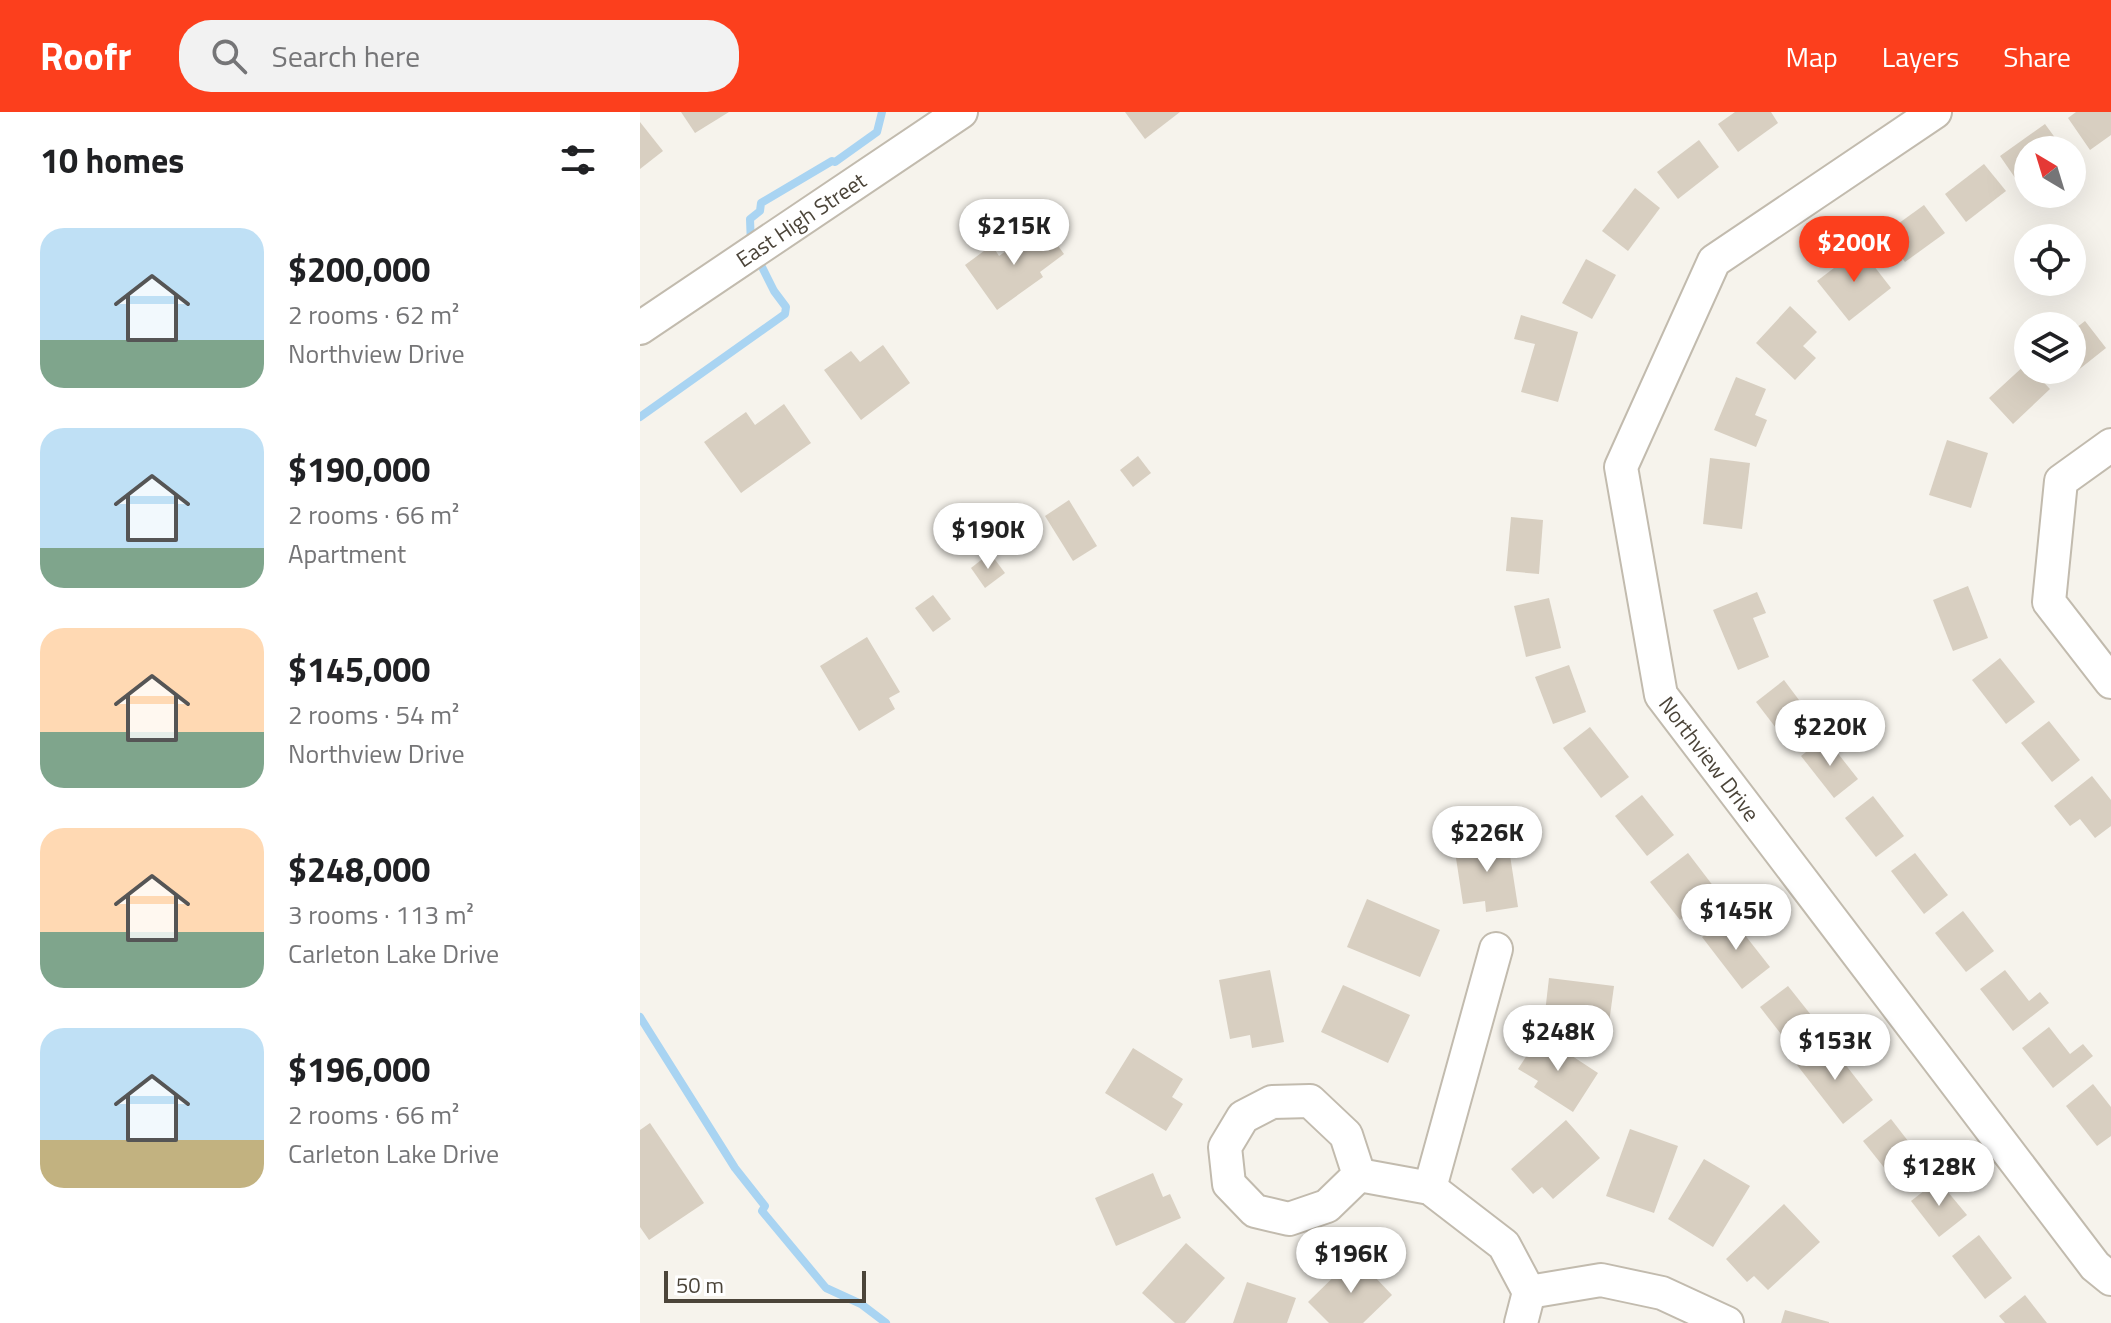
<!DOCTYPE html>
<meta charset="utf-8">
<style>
body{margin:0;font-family:"Titillium Web",sans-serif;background:#f2f2f2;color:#202124;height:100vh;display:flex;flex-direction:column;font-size:30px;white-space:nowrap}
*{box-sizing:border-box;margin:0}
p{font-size:26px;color:#757577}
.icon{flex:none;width:44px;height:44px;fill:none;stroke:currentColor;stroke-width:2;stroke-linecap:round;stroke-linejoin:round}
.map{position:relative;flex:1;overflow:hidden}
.drawer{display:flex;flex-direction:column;background:#fff;width:640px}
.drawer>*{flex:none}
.needle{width:52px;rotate:322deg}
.buttons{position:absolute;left:1374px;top:24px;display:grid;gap:16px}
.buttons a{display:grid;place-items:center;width:72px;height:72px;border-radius:50%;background:#fff;box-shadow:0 8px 32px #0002;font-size:40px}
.scale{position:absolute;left:24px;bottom:20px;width:202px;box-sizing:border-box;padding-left:8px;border:4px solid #4b4439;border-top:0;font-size:22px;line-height:28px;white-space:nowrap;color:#4b4439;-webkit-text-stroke:6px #fff;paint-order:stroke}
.price{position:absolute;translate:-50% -68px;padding:0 18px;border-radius:28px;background:#fff;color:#222;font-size:26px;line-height:52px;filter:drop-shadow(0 2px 4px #0008)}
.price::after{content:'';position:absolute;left:50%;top:48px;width:24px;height:18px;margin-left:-12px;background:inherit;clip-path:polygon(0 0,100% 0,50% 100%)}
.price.active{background:#fc3f1d;color:#fff}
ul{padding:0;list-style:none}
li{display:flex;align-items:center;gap:24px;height:200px;padding:0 40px}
li span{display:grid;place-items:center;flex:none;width:224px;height:160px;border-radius:24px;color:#555}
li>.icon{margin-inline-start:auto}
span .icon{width:96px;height:96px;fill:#fffc;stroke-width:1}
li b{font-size:34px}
h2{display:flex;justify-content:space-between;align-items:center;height:96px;padding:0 40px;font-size:34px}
header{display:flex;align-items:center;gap:48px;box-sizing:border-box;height:112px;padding:0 40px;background:#fc3f1d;color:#fff}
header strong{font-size:38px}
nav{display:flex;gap:44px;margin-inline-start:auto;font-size:28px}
.search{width:560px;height:72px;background:#f2f2f2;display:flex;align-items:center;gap:20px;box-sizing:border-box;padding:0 28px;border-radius:32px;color:#757577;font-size:30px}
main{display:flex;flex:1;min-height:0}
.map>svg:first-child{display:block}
</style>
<header>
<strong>Roofr</strong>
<div class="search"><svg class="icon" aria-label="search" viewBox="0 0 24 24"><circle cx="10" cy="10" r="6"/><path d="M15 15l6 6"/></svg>Search here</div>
<nav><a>Map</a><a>Layers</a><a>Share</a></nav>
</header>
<main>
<section class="drawer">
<h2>10 homes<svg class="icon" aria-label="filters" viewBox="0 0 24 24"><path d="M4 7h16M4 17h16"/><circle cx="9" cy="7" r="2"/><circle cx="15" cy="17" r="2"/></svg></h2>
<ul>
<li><span style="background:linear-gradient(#bfe0f5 70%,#7fa58c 0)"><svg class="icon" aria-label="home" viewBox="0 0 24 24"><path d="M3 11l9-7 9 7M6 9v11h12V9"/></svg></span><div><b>$200,000</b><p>2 rooms · 62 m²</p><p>Northview Drive</p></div></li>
<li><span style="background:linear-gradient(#bfe0f5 75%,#7fa58c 0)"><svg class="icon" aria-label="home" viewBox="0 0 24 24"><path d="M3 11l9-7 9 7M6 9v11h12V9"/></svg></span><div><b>$190,000</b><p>2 rooms · 66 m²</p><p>Apartment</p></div></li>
<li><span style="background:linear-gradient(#ffd9b3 65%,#7fa58c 0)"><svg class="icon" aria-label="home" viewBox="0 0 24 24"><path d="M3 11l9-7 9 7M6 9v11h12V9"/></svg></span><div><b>$145,000</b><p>2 rooms · 54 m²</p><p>Northview Drive</p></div></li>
<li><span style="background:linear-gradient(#ffd9b3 65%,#7fa58c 0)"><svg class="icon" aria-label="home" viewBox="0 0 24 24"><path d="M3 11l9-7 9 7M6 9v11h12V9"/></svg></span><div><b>$248,000</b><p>3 rooms · 113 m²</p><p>Carleton Lake Drive</p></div></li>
<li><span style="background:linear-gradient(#bfe0f5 70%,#c2b280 0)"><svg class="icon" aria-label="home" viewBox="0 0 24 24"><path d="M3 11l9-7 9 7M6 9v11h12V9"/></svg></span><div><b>$196,000</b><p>2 rooms · 66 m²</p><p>Carleton Lake Drive</p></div></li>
</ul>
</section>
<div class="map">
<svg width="1471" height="1211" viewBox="0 0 1471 1211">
<rect width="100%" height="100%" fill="#f6f3ec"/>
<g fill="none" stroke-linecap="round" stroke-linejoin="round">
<g stroke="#a9d4f2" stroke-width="8">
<polyline points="111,133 110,107 120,99 121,91 192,49 195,50 237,20 242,0"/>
<polyline points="0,305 145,202 146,195 134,179 117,145"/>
<polyline points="0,905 95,1056 125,1094 122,1099 186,1176 221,1192 246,1211"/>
</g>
</g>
<g fill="#d8cfc1">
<polygon points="41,0 89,0 55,21"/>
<polygon points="485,0 540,0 505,27"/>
<polygon points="1095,0 1131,0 1138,11 1098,40 1078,12"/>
<polygon points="1436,0 1471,0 1471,23 1450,38 1428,6"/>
<polygon points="0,10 23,39 0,57"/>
<polygon points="1405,12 1424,38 1388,38 1388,67 1380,73 1360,44"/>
<polygon points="1059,28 1079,55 1038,87 1017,60"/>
<polygon points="1344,52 1366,79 1326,110 1305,82"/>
<polygon points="995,76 1020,96 988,139 962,119"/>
<polygon points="1284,93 1305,121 1265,150 1244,122"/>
<polygon points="403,113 424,142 400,160 403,165 357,198 325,153 352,133 359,144"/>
<polygon points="1220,136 1251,176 1209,209 1177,169"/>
<polygon points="946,147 976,163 952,207 922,191"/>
<polygon points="1150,194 1177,220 1163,234 1176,246 1155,268 1116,231"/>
<polygon points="881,203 938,220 918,290 881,280 895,232 874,227"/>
<polygon points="1445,209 1466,236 1427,267 1420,258 1432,258 1432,219"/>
<polygon points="243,233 270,271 221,308 184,258 211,239 220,250"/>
<polygon points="1386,252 1388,258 1392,258 1410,277 1373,312 1349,286"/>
<polygon points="1096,265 1126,277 1115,303 1127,308 1116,335 1074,318"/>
<polygon points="144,292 171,331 101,381 64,330 106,300 115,313"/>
<polygon points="1307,328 1348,341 1331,396 1289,383"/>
<polygon points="498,344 511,361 493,375 480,358"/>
<polygon points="1070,346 1110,351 1102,417 1063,412"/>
<polygon points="429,388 457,434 433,449 405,404"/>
<polygon points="871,405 903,408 899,462 866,459"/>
<polygon points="350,441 365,461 345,476 331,456"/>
<polygon points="1328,474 1348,526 1313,539 1293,488"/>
<polygon points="1117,480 1126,501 1113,506 1129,545 1098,558 1073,498"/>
<polygon points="293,483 311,507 293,520 275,496"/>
<polygon points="909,486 921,536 886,545 874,494"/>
<polygon points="227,525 260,580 249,586 255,597 219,619 180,554"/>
<polygon points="1360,546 1395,590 1366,612 1332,568"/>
<polygon points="929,553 946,600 913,612 895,565"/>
<polygon points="1144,568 1174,608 1146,629 1116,590"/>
<polygon points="1409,609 1440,648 1412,670 1381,631"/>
<polygon points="950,615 989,665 961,686 923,636"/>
<polygon points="1185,625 1218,667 1194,686 1161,644"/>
<polygon points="1452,664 1471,688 1471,714 1455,726 1440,707 1430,714 1414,694"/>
<polygon points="1002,683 1034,723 1007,744 975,704"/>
<polygon points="1233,684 1264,724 1236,745 1205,706"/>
<polygon points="867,724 878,795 846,800 845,789 823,792 814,733"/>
<polygon points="1048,741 1077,779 1040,808 1010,770"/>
<polygon points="1275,741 1308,783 1284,802 1251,759"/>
<polygon points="727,787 800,818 780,865 707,835"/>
<polygon points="1323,799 1354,839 1326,860 1295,821"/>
<polygon points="1090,804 1130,855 1102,877 1062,825"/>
<polygon points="630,858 644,930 612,936 610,923 590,927 579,868"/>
<polygon points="1365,858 1389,889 1400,880 1409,891 1373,919 1340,877"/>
<polygon points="909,866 974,874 967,926 903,918"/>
<polygon points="703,873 770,903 748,951 681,920"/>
<polygon points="1148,874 1179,913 1151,935 1120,895"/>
<polygon points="1409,915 1430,942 1443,932 1453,944 1413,976 1382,936"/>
<polygon points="900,923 958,961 933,1000 894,975 898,969 878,957"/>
<polygon points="1187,929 1233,988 1203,1012 1157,953"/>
<polygon points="493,936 543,967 532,985 543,992 526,1019 465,981"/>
<polygon points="1453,972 1471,995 1471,1024 1457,1034 1426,994"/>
<polygon points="1251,1007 1282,1047 1254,1068 1223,1029"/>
<polygon points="926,1008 960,1046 913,1087 902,1075 893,1082 871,1057"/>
<polygon points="10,1011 64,1091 9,1128 0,1115 0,1018"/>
<polygon points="990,1017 1038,1034 1014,1101 966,1084"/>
<polygon points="1064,1047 1110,1074 1073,1135 1028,1107"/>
<polygon points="513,1061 523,1085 530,1082 541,1106 476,1134 455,1086"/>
<polygon points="1298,1068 1327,1103 1299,1125 1271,1089"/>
<polygon points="1144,1092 1180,1130 1128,1178 1114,1164 1107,1170 1086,1147"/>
<polygon points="1339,1123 1372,1166 1345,1187 1312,1144"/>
<polygon points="546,1131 585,1166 545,1211 535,1211 502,1181"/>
<polygon points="715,1144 752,1183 723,1211 689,1211 668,1190"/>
<polygon points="607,1170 656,1186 647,1211 593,1211"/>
<polygon points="1385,1183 1407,1211 1365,1211 1359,1204"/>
<polygon points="1145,1198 1189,1210 1189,1211 1141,1211"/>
</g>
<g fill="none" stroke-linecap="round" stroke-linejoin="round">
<g stroke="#c2bbae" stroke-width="36">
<g id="minor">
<path id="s1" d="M 1295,0 L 1074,149 L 981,355 L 1021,583 L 1455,1154 L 1471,1167"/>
<path id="s2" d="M 0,216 L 321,0"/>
<polyline points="1471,333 1421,369 1409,490 1471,570"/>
<polygon points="670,989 706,1023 719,1063 687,1094 649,1107 615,1099 589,1072 585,1035 603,1005 632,990"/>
<polyline points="719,1063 790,1076 864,1133 889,1180 961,1168 1022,1181 1087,1211"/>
<polyline points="790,1076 856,837"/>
<polyline points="881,1211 889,1180"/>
</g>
</g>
<use href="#minor" stroke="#fff" stroke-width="32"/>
</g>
<g text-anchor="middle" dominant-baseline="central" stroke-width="6" stroke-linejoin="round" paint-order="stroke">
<g font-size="22" fill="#4b4439" stroke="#fff">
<text stroke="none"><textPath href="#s2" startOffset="194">East High Street</textPath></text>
<text stroke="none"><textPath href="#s1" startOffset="804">Northview Drive</textPath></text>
</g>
</g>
</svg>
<div class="buttons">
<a><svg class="needle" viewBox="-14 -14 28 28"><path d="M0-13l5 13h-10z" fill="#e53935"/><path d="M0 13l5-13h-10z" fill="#757577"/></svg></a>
<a><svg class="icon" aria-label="locate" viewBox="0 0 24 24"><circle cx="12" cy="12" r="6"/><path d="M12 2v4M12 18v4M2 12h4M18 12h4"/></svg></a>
<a><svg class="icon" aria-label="layers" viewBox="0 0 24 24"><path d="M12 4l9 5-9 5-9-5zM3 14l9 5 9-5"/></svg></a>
</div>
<div class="scale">50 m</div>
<b class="price" style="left:374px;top:155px">$215K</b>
<b class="price active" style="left:1214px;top:172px">$200K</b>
<b class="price" style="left:348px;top:459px">$190K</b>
<b class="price" style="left:1190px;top:656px">$220K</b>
<b class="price" style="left:847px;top:762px">$226K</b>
<b class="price" style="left:1096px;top:840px">$145K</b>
<b class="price" style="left:918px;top:961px">$248K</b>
<b class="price" style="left:1195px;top:970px">$153K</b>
<b class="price" style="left:1299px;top:1096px">$128K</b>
<b class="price" style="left:711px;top:1183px">$196K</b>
</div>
</main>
